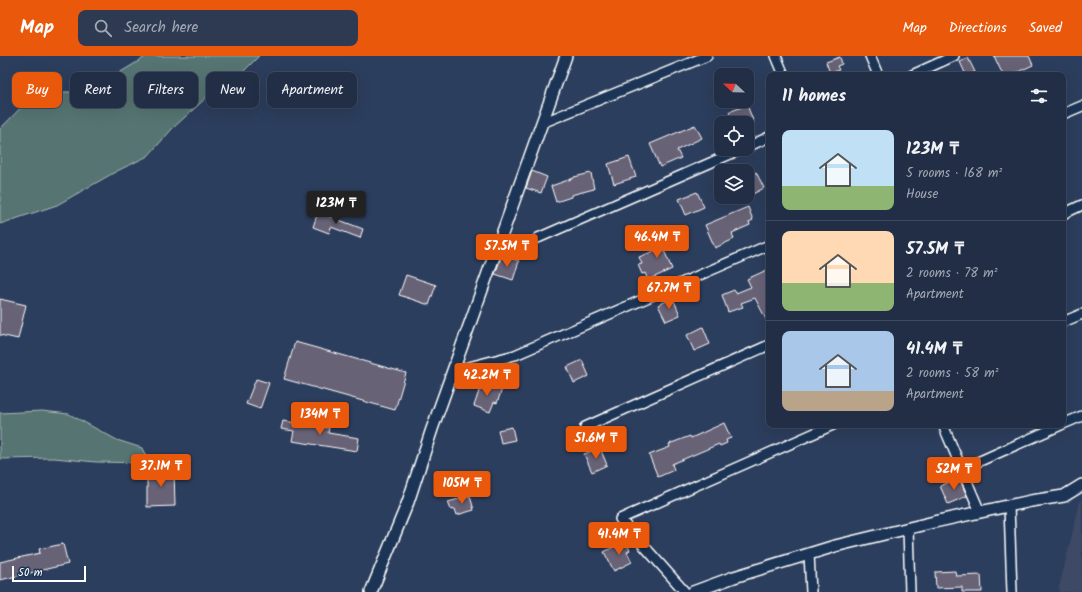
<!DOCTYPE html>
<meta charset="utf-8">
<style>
body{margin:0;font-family:Kalam,sans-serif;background:#2d3a51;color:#f1f3f6;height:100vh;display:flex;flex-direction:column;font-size:15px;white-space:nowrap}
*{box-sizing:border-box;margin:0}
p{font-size:13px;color:#a2a8b3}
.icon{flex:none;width:22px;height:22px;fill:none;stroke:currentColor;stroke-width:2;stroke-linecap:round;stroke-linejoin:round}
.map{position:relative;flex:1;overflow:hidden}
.drawer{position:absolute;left:766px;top:16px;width:300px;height:356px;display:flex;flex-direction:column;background:#212e46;border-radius:8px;box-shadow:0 4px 16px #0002,0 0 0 1px #3e4a5f}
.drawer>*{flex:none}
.hud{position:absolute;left:12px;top:16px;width:380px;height:36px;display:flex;gap:8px}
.needle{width:26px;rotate:292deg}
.fabs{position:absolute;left:714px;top:12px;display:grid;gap:8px}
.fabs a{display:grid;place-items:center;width:40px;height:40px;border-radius:8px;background:#212e46;box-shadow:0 4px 16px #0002,0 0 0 1px #3e4a5f;font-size:20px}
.scale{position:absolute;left:12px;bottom:10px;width:74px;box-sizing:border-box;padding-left:4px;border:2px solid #fff;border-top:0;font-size:11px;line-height:14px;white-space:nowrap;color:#fff;-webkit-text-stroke:3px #1d3557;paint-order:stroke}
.price{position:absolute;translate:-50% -34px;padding:0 9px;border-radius:4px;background:#ea580c;color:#fff;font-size:13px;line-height:26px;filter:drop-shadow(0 1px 2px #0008)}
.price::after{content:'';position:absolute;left:50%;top:24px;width:12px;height:9px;margin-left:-6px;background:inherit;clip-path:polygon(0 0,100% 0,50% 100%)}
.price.active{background:#222;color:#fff}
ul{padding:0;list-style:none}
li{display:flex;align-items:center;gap:12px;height:100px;padding:0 16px}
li+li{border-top:1px solid #3e4a5f}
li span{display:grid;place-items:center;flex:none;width:112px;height:80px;border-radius:8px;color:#555}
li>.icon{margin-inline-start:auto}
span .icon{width:48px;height:48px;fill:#fffc;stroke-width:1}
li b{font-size:17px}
h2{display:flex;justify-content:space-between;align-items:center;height:48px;padding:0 16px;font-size:17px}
.tag{padding:0 14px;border-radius:8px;background:#212e46;box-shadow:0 4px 16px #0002,0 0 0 1px #3e4a5f;font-size:14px;line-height:36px}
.tag.active{background:#ea580c;color:#fff}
header{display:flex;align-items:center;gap:24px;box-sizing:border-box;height:56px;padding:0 20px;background:#ea580c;color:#fff}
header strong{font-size:19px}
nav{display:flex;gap:22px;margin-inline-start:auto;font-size:14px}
.search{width:280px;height:36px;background:#2d3a51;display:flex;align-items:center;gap:10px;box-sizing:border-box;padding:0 14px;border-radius:8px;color:#a2a8b3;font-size:15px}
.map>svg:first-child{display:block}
</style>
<header>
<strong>Map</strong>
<div class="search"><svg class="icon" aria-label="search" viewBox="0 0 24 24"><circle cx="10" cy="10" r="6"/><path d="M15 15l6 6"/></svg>Search here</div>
<nav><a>Map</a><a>Directions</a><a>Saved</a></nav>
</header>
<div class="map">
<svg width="1082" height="536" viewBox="0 0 1082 536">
<rect width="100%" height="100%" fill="#2c3e5d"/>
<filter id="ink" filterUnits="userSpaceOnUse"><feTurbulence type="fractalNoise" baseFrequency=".025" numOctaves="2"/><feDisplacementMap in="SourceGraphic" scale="8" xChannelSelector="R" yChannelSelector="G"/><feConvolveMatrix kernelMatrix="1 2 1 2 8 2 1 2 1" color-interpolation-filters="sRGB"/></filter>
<g filter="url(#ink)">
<polygon fill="#3e4965" points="1082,444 1082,536 1060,536 1059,531 1080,446"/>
<g fill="#577472" stroke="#abbab8">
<polygon points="147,0 259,0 242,17 207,41 173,72 148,100 117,115 57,149 0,168 0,73 36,36 73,36 119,17"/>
<polygon points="42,355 69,358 117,384 142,392 149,407 96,406 54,402 0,403 0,357"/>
</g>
<g fill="#686277" stroke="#fff">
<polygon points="994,0 1029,0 1033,9 1011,19 1003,19"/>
<polygon points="840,1 842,8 837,10 839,14 830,17 826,6"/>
<polygon points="968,2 975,16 966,19 960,6"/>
<polygon points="747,49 754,67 734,67 729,56"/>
<polygon points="695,69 702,82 677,94 681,102 660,111 650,88"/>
<polygon points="629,101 636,121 614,128 608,108"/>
<polygon points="532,115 547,121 541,137 526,132"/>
<polygon points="756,116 764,132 749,140 747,136 747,121"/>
<polygon points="591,117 594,133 571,139 571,141 556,146 551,130 574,122 574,121"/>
<polygon points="697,136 704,151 686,159 679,143"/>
<polygon points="748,151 753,164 749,166 750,169 732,177 734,183 715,192 705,169"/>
<polygon points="318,156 363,173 360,182 331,171 329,177 313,171"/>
<polygon points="676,177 679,185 663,192 672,213 648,224 645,217 642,218 638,209 642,208 639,201 659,193 656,186"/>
<polygon points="502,199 519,205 513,224 495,218"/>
<polygon points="769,213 769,269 755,242 741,247 743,251 728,256 722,239 734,234 736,237 751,231 747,223"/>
<polygon points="406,219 436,229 429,249 399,239"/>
<polygon points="673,242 680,259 666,265 658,249"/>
<polygon points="0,243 26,249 18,283 0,279"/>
<polygon points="703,271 710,288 694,295 687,279"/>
<polygon points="295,286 406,317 395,354 284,323"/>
<polygon points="582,304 589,320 574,327 567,311"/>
<polygon points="256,323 269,327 260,353 246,348"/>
<polygon points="482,326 502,333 497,347 494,346 490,356 474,350"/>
<polygon points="283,365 329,372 328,377 359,382 357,395 292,385 294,375 281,373"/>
<polygon points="724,367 731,382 726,384 727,387 720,390 719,388 672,408 674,414 658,421 649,399 670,391 669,388 690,380 691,382"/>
<polygon points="512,371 515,384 501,387 498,374"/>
<polygon points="600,392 607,409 592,416 584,398"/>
<polygon points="147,414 174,414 175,450 147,451"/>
<polygon points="959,422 967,440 948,448 940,430"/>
<polygon points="470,440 474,454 457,459 455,453 451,454 448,446"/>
<polygon points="625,485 630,494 627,496 632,506 614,515 604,496"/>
<polygon points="63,488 68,508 0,524 0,506 40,497 39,493"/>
<polygon points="955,515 956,520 981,519 982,536 962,536 962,531 936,532 935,516"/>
</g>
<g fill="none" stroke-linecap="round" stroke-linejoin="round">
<g stroke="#fff" stroke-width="12">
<g id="minor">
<polyline points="776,0 784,19"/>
<polyline points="870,0 878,19"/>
<polyline points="912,19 954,0"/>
<polyline points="1063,58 1082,50"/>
<polyline points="542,67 707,0"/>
<polyline points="747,91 769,81"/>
<polyline points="1063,158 1082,149"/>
<polyline points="538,182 742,93"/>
<polyline points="1063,266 1082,258"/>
<polyline points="453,315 515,299 769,189"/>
<polyline points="1063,368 1082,360"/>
<polyline points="943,369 980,456"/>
<polyline points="585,371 769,289"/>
<polyline points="962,413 1061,369"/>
<polyline points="1009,450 1012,536"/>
<polyline points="908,472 910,536"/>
<polyline points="809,498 811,536"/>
<polyline points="685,536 620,463 833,369"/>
</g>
</g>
<g stroke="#fff" stroke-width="14">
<g id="tertiary">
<polyline points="371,536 408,446 432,373 566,0"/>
<polyline points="693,536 734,521 835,490 934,466 1031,445 1064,440 1082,429"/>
</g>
</g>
<use href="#minor" stroke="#1d3557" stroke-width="9"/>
<use href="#tertiary" stroke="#1d3557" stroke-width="11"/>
</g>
</g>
</svg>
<div class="fabs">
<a><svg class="needle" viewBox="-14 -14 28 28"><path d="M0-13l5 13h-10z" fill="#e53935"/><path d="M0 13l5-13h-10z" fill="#a2a8b3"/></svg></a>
<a><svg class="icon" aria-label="locate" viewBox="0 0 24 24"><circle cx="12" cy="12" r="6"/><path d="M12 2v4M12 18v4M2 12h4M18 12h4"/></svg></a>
<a><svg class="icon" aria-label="layers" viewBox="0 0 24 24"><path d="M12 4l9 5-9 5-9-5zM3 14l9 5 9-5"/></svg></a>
</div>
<div class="scale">50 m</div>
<b class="price active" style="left:336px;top:169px">123M ₸</b>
<b class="price" style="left:657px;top:203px">46.4M ₸</b>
<b class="price" style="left:507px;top:212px">57.5M ₸</b>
<b class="price" style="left:669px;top:254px">67.7M ₸</b>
<b class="price" style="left:487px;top:341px">42.2M ₸</b>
<b class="price" style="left:320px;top:380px">134M ₸</b>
<b class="price" style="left:596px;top:404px">51.6M ₸</b>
<b class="price" style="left:161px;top:432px">37.1M ₸</b>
<b class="price" style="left:954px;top:435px">52M ₸</b>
<b class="price" style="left:462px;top:449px">105M ₸</b>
<b class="price" style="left:619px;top:500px">41.4M ₸</b>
<div class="hud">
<a class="tag active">Buy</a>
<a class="tag">Rent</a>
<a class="tag">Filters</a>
<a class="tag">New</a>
<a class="tag">Apartment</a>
</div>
<section class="drawer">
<h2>11 homes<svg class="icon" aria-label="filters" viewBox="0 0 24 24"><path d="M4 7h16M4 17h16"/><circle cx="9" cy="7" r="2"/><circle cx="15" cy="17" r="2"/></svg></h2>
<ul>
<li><span style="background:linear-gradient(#bfe0f5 70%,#8fb573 0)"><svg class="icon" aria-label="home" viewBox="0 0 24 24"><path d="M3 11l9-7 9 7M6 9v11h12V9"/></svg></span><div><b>123M ₸</b><p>5 rooms · 168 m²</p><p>House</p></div></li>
<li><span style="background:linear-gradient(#ffd9b3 65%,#8fb573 0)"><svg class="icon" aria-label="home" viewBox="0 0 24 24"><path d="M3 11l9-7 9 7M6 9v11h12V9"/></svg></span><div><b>57.5M ₸</b><p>2 rooms · 78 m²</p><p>Apartment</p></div></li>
<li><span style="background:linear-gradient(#a9c7e8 75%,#b9a48a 0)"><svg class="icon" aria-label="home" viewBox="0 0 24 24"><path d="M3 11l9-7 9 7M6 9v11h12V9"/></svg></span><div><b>41.4M ₸</b><p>2 rooms · 58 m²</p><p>Apartment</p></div></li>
</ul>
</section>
</div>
